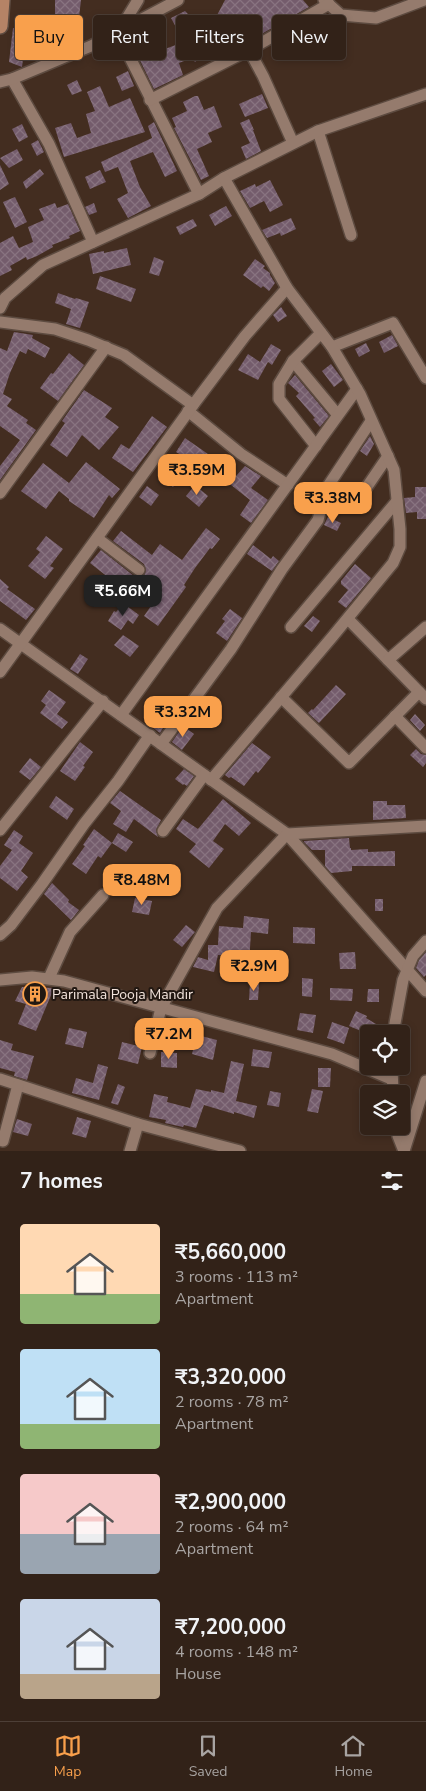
<!DOCTYPE html>
<meta charset="utf-8">
<style>
body{margin:0;font-family:"Nunito Sans",sans-serif;background:#3d2f25;color:#f1f3f6;height:100vh;display:flex;flex-direction:column;font-size:19px;white-space:nowrap}
*{box-sizing:border-box;margin:0}
p{font-size:16px;color:#a8a4a2}
.icon{flex:none;width:28px;height:28px;fill:none;stroke:currentColor;stroke-width:2;stroke-linecap:round;stroke-linejoin:round}
.map{position:relative;height:1151px;overflow:hidden}
.details{display:flex;flex-direction:column;background:#322218;flex:1}
.details>*{flex:none}
.hud{position:absolute;left:15px;top:15px;width:396px;height:45px;display:flex;gap:10px}
.tools{position:absolute;left:360px;top:1025px;display:grid;gap:10px}
.tools a{display:grid;place-items:center;width:50px;height:50px;border-radius:5px;background:#322218;box-shadow:0 2px 8px #0003,0 0 0 1px #4d3f37;font-size:25px}
.price{position:absolute;translate:-50% -42px;padding:0 11px;border-radius:10px;background:#f9a04c;color:#111;font-size:16px;line-height:32px;filter:drop-shadow(0 1px 2px #0008)}
.price::after{content:'';position:absolute;left:50%;top:30px;width:15px;height:11px;margin-left:-8px;background:inherit;clip-path:polygon(0 0,100% 0,50% 100%)}
.price.active{background:#222;color:#fff}
ul{padding:0;list-style:none}
li{display:flex;align-items:center;gap:15px;height:125px;padding:0 20px}
li span{display:grid;place-items:center;flex:none;width:140px;height:100px;border-radius:5px;color:#555}
li>.icon{margin-inline-start:auto}
span .icon{width:60px;height:60px;fill:#fffc;stroke-width:1}
li b{font-size:21px}
h2{display:flex;justify-content:space-between;align-items:center;height:60px;padding:0 20px;font-size:21px}
.tag{padding:0 18px;border-radius:5px;background:#322218;box-shadow:0 2px 8px #0003,0 0 0 1px #4d3f37;font-size:18px;line-height:45px}
.tag.active{background:#f9a04c;color:#111}
.tabs{display:flex;justify-content:space-around;align-items:center;height:70px;border-top:1px solid #4d3f37;background:#322218;font-size:14px;color:#a8a4a2}
.tabs a{display:grid;justify-items:center;gap:2px}
.tabs .active{color:#f9a04c}
.map>svg:first-child{display:block}
</style>
<div class="map">
<svg width="426" height="1151" viewBox="0 0 426 1151">
<defs>
<pattern id="building-cross-hatch" width="8" height="8" patternUnits="userSpaceOnUse" patternTransform="scale(1.25)"><rect width="8" height="8" fill="#745c6c"/><path d="M0 0l8 8M0 8l8-8" fill="none" stroke="#887380"/></pattern>
</defs>
<rect width="100%" height="100%" fill="#432d20"/>
<g fill="url(#building-cross-hatch)">
<polygon points="55,0 81,0 77,35 55,33"/>
<polygon points="225,0 303,0 309,7 237,48 213,23"/>
<polygon points="185,11 194,20 191,22 205,40 208,37 215,46 195,62 192,58 179,63 183,75 154,89 129,38 142,33 151,54 184,42 171,18"/>
<polygon points="13,28 27,29 22,67 9,62"/>
<polygon points="128,71 134,86 122,91 116,77"/>
<polygon points="77,80 82,91 72,95 67,85"/>
<polygon points="100,86 109,107 130,98 145,132 64,157 55,128 71,123 77,138 91,133 86,114 95,111 87,92"/>
<polygon points="262,94 268,108 245,117 239,104"/>
<polygon points="195,96 198,96 204,110 214,106 222,127 208,133 212,142 197,149 209,176 201,180 174,128 176,127 172,118 187,111 183,102"/>
<polygon points="249,119 254,130 253,130 261,151 246,159 241,147 250,143 240,123"/>
<polygon points="154,122 177,171 165,177 153,152 130,161 140,187 151,206 128,218 117,199 128,193 118,167 105,172 101,162 152,138 148,126"/>
<polygon points="22,124 28,137 19,142 12,129"/>
<polygon points="38,140 44,152 37,156 31,144"/>
<polygon points="17,149 23,160 9,168 0,158"/>
<polygon points="0,165 9,184 0,190"/>
<polygon points="40,169 44,174 26,189 23,182"/>
<polygon points="100,170 106,182 90,189 85,177"/>
<polygon points="270,180 283,205 270,212 264,201 250,208 240,191 255,184 256,187"/>
<polygon points="15,197 27,222 15,228 3,202"/>
<polygon points="55,203 57,208 68,204 80,231 69,236 70,238 52,245 53,247 37,256 27,260 26,257 10,266 12,270 0,276 0,243 13,236 19,248 33,242 28,227 44,220 39,209"/>
<polygon points="94,203 97,212 89,215 85,207"/>
<polygon points="226,206 232,216 215,226 209,215"/>
<polygon points="291,218 296,229 281,236 280,233 267,238 262,230"/>
<polygon points="193,219 197,226 180,235 176,227"/>
<polygon points="127,248 131,265 93,274 89,254 104,251 104,253"/>
<polygon points="154,257 164,261 159,276 149,273"/>
<polygon points="255,259 265,266 263,268 270,273 270,275 275,283 269,291 263,286 261,288 243,275"/>
<polygon points="100,276 136,289 131,302 96,289"/>
<polygon points="58,293 75,299 76,298 89,302 80,328 66,324 71,309 55,303"/>
<polygon points="281,307 287,316 278,322 273,315"/>
<polygon points="14,332 33,335 32,338 50,348 45,358 28,349 26,354 20,351 10,373 3,394 12,399 7,406 28,420 26,423 36,430 0,480 0,466 20,440 0,426 0,348 7,351"/>
<polygon points="392,335 398,346 384,353 379,342"/>
<polygon points="366,343 370,351 359,357 355,349"/>
<polygon points="271,344 281,350 272,365 268,362 258,380 238,370 248,354 260,362"/>
<polygon points="69,353 84,365 58,401 40,388 51,373 53,374"/>
<polygon points="331,364 343,380 334,387 322,371"/>
<polygon points="295,375 329,416 320,427 313,419 315,418 296,396 299,393 288,383"/>
<polygon points="84,390 112,408 105,417 119,427 99,450 82,435 67,457 50,445 65,423 62,421"/>
<polygon points="152,416 167,427 133,472 112,458 121,444 129,449"/>
<polygon points="370,436 374,444 367,456 360,451"/>
<polygon points="185,438 218,461 236,476 245,466 261,476 251,488 268,500 251,523 240,515 250,500 226,481 222,486 209,475 213,470 194,456 191,461 176,452"/>
<polygon points="86,462 120,489 112,498 109,495 94,518 69,501 69,499 59,491 46,509 21,491 43,463 69,483"/>
<polygon points="170,471 180,478 173,487 163,480"/>
<polygon points="195,485 208,496 199,507 186,496"/>
<polygon points="147,486 159,495 151,506 139,497"/>
<polygon points="415,487 426,487 426,519 417,519 417,512 406,513 404,498 415,497"/>
<polygon points="328,517 341,523 337,531 324,525"/>
<polygon points="206,528 220,539 212,549 210,548 195,568 184,585 186,587 158,626 144,616 162,590 144,576 146,570 144,564 113,541 121,531 152,555 160,544 182,560"/>
<polygon points="46,536 63,549 50,566 54,568 45,579 28,566 40,552 36,549"/>
<polygon points="253,545 271,559 273,556 279,561 272,571 247,554"/>
<polygon points="101,550 134,576 141,577 128,593 90,563"/>
<polygon points="355,564 371,578 346,608 338,602 348,590 341,584 341,581"/>
<polygon points="0,579 9,587 7,589 35,609 26,620 0,601"/>
<polygon points="123,603 139,615 133,624 128,620 121,630 108,621 114,611 116,612"/>
<polygon points="230,609 242,618 227,641 216,633 225,621 222,619"/>
<polygon points="313,616 320,621 312,632 304,626"/>
<polygon points="123,635 139,646 130,657 114,645"/>
<polygon points="80,654 88,659 78,674 70,669"/>
<polygon points="336,685 346,694 319,723 308,713 312,709 313,710"/>
<polygon points="49,690 66,702 57,714 68,722 62,729 40,713 46,705 41,701"/>
<polygon points="415,714 425,725 420,731 410,720"/>
<polygon points="157,720 165,725 160,733 152,727"/>
<polygon points="183,726 194,734 182,750 172,742"/>
<polygon points="80,742 93,752 83,766 85,767 75,781 60,771"/>
<polygon points="252,743 271,757 258,773 256,771 244,786 231,777 229,778 225,775"/>
<polygon points="416,749 421,754 426,755 426,763 423,767 410,755"/>
<polygon points="30,758 41,767 30,780 19,772"/>
<polygon points="184,769 194,776 187,786 184,784 183,785 175,779"/>
<polygon points="120,791 161,820 156,830 158,837 134,819 126,832 113,824 121,811 110,803"/>
<polygon points="56,796 74,809 67,820 49,807"/>
<polygon points="223,799 251,823 239,836 225,824 213,841 224,849 209,868 189,852 196,844 176,829 183,819 198,829"/>
<polygon points="373,801 387,801 387,805 405,805 406,818 373,820"/>
<polygon points="94,829 112,843 118,833 133,842 126,852 112,843 101,858 98,856 86,874 72,864 85,846 83,845"/>
<polygon points="14,830 23,836 19,843 33,853 21,871 28,877 17,891 0,878 0,866 12,850 4,845"/>
<polygon points="349,838 350,848 351,848 351,850 368,849 368,852 395,851 395,866 352,866 352,871 331,873 325,866 325,850 312,850 304,842 304,841"/>
<polygon points="52,883 69,900 68,902 79,910 71,920 44,894"/>
<polygon points="135,898 152,901 149,915 132,912"/>
<rect x="375" y="899" width="8" height="12"/>
<polygon points="244,916 269,919 268,934 251,932 249,964 236,962 236,956 218,955 214,972 193,967 198,957 208,960 208,945 218,945 219,926 243,928"/>
<polygon points="186,925 195,932 182,947 173,940"/>
<polygon points="293,927 315,928 315,944 293,943"/>
<polygon points="355,952 356,969 340,969 339,953"/>
<polygon points="426,952 426,975 424,977 416,968 419,960"/>
<polygon points="302,978 313,979 312,997 302,996"/>
<polygon points="250,983 259,984 258,1000 249,1000"/>
<polygon points="22,987 54,988 36,1031 18,1024 26,1004 15,1001"/>
<polygon points="330,988 353,989 352,1001 330,1000"/>
<polygon points="368,989 379,989 379,1002 367,1002"/>
<polygon points="356,1011 367,1016 366,1018 376,1024 371,1033 362,1028 361,1031 349,1026"/>
<polygon points="300,1013 316,1015 313,1033 297,1030"/>
<polygon points="166,1020 180,1023 177,1034 164,1031"/>
<polygon points="332,1022 349,1028 344,1044 327,1038"/>
<polygon points="69,1028 87,1032 83,1048 65,1044"/>
<polygon points="197,1035 217,1040 213,1060 192,1054"/>
<polygon points="0,1040 13,1044 11,1050 34,1056 27,1080 14,1076 15,1072 0,1068"/>
<polygon points="122,1042 142,1047 138,1064 118,1059"/>
<polygon points="253,1049 272,1052 269,1068 251,1066"/>
<polygon points="161,1052 177,1053 177,1068 161,1067"/>
<polygon points="231,1061 244,1064 236,1101 257,1106 254,1118 234,1112 234,1114 204,1105 196,1128 184,1125 183,1127 165,1123 166,1120 149,1117 154,1094 168,1097 167,1102 190,1108 196,1089 211,1092 211,1090 224,1093"/>
<polygon points="98,1064 108,1067 99,1100 72,1093 76,1078 93,1083"/>
<polygon points="318,1068 331,1068 330,1087 318,1087"/>
<polygon points="118,1084 125,1087 118,1105 111,1103"/>
<polygon points="312,1089 323,1091 318,1113 307,1111"/>
<polygon points="270,1091 281,1093 279,1107 267,1105"/>
<polygon points="77,1117 91,1121 86,1138 72,1134"/>
<polygon points="17,1119 32,1124 28,1136 13,1132"/>
</g>
<g fill="none" stroke-linecap="round" stroke-linejoin="round">
<g stroke="#5d4b40" stroke-width="14">
<g id="minor">
<polyline points="324,0 341,15 376,18 424,0"/>
<polyline points="125,28 127,18 138,0"/>
<polyline points="117,32 199,194"/>
<polyline points="249,50 263,76 293,143"/>
<polyline points="12,79 49,144 93,242"/>
<polyline points="0,82 12,79 91,46 178,0"/>
<polyline points="150,100 249,50 329,4"/>
<polyline points="318,131 351,235"/>
<polyline points="0,308 5,298 43,265 199,194 224,178 318,131 426,94"/>
<polyline points="0,322 55,329 88,340 124,355 193,405"/>
<polyline points="332,347 393,323 426,378"/>
<polyline points="293,361 337,414"/>
<polyline points="188,411 241,454 288,485"/>
<polyline points="316,446 279,399 279,384 293,361 321,333"/>
<polyline points="0,493 106,347"/>
<polyline points="360,497 388,456"/>
<polyline points="97,538 139,570"/>
<polyline points="348,619 426,699"/>
<polyline points="291,627 397,501"/>
<polyline points="0,629 287,834 426,991"/>
<polyline points="388,660 426,627"/>
<polyline points="0,672 193,405 245,336 287,288"/>
<polyline points="281,697 349,763 419,692"/>
<polyline points="121,715 357,389"/>
<polyline points="395,716 426,748"/>
<polyline points="161,744 231,649 282,569 318,520 326,489 371,421"/>
<polyline points="211,780 333,636 393,563 400,547 400,529 394,470 360,394 332,347 287,288 224,178"/>
<polyline points="0,830 103,701"/>
<polyline points="163,831 204,775"/>
<polyline points="0,935 11,925 42,884 84,824 118,781 150,735"/>
<polyline points="49,978 70,932 103,895"/>
<polyline points="0,980 32,977 64,981 332,1054 391,1079"/>
<polyline points="393,1034 403,980 413,956 426,941"/>
<polyline points="150,1053 161,1008 217,908 287,834 426,826"/>
<polyline points="392,1066 393,1094"/>
<polyline points="0,1079 138,1124 240,1151"/>
<polyline points="397,1126 398,1136 404,1151"/>
<polyline points="3,1141 18,1085"/>
<polyline points="130,1151 138,1124"/>
<polyline points="404,1151 426,1081"/>
</g>
</g>
<g stroke="#5d4b40" stroke-width="18">
<polyline id="major" points="0,26 2,0"/>
</g>
<use href="#minor" stroke="#957b6d" stroke-width="11"/>
<use href="#major" stroke="#b58366" stroke-width="15"/>
</g>
<defs>
<g id="building-ring" transform="scale(1.25)"><circle r="9.5" fill="#221812" stroke="#f9a04c" stroke-width="1.5"/><path d="M-4-6H4V6H1V3H-1V6H-4ZM-2.5-4.3h1.7v1.8h-1.7ZM.8-4.3h1.7v1.8H.8ZM-2.5-1h1.7V.8h-1.7ZM.8-1h1.7V.8H.8Z" fill="#f9a04c"/></g>
</defs>
<g fill-rule="evenodd">
<use href="#building-ring" x="35" y="994"/>
</g>
<g text-anchor="middle" dominant-baseline="central" stroke-width="4" stroke-linejoin="round" paint-order="stroke">
<g font-size="14" fill="#f3e4dc" stroke="#221812" text-anchor="start">
<text x="52" y="994">Parimala Pooja Mandir</text>
</g>
</g>
</svg>
<div class="tools">
<a><svg class="icon" aria-label="locate" viewBox="0 0 24 24"><circle cx="12" cy="12" r="6"/><path d="M12 2v4M12 18v4M2 12h4M18 12h4"/></svg></a>
<a><svg class="icon" aria-label="layers" viewBox="0 0 24 24"><path d="M12 4l9 5-9 5-9-5zM3 14l9 5 9-5"/></svg></a>
</div>
<b class="price" style="left:197px;top:496px">₹3.59M</b>
<b class="price" style="left:333px;top:524px">₹3.38M</b>
<b class="price active" style="left:123px;top:617px">₹5.66M</b>
<b class="price" style="left:183px;top:738px">₹3.32M</b>
<b class="price" style="left:142px;top:906px">₹8.48M</b>
<b class="price" style="left:254px;top:992px">₹2.9M</b>
<b class="price" style="left:169px;top:1060px">₹7.2M</b>
<div class="hud">
<a class="tag active">Buy</a>
<a class="tag">Rent</a>
<a class="tag">Filters</a>
<a class="tag">New</a>
</div>
</div>
<section class="details">
<h2>7 homes<svg class="icon" aria-label="filters" viewBox="0 0 24 24"><path d="M4 7h16M4 17h16"/><circle cx="9" cy="7" r="2"/><circle cx="15" cy="17" r="2"/></svg></h2>
<ul>
<li><span style="background:linear-gradient(#ffd9b3 70%,#8fb573 0)"><svg class="icon" aria-label="home" viewBox="0 0 24 24"><path d="M3 11l9-7 9 7M6 9v11h12V9"/></svg></span><div><b>₹5,660,000</b><p>3 rooms · 113 m²</p><p>Apartment</p></div></li>
<li><span style="background:linear-gradient(#bfe0f5 75%,#8fb573 0)"><svg class="icon" aria-label="home" viewBox="0 0 24 24"><path d="M3 11l9-7 9 7M6 9v11h12V9"/></svg></span><div><b>₹3,320,000</b><p>2 rooms · 78 m²</p><p>Apartment</p></div></li>
<li><span style="background:linear-gradient(#f6c9c9 60%,#9aa5b1 0)"><svg class="icon" aria-label="home" viewBox="0 0 24 24"><path d="M3 11l9-7 9 7M6 9v11h12V9"/></svg></span><div><b>₹2,900,000</b><p>2 rooms · 64 m²</p><p>Apartment</p></div></li>
<li><span style="background:linear-gradient(#c9d6e8 75%,#b9a48a 0)"><svg class="icon" aria-label="home" viewBox="0 0 24 24"><path d="M3 11l9-7 9 7M6 9v11h12V9"/></svg></span><div><b>₹7,200,000</b><p>4 rooms · 148 m²</p><p>House</p></div></li>
</ul>
</section>
<nav class="tabs">
<a class="active"><svg class="icon" aria-label="map" viewBox="0 0 24 24"><path d="M3 6l6-2 6 2 6-2v14l-6 2-6-2-6 2zM9 4v14M15 6v14"/></svg>Map</a>
<a><svg class="icon" aria-label="saved" viewBox="0 0 24 24"><path d="M7 4h10v16l-5-4-5 4z"/></svg>Saved</a>
<a><svg class="icon" aria-label="home" viewBox="0 0 24 24"><path d="M3 11l9-7 9 7M6 9v11h12V9"/></svg>Home</a>
</nav>
